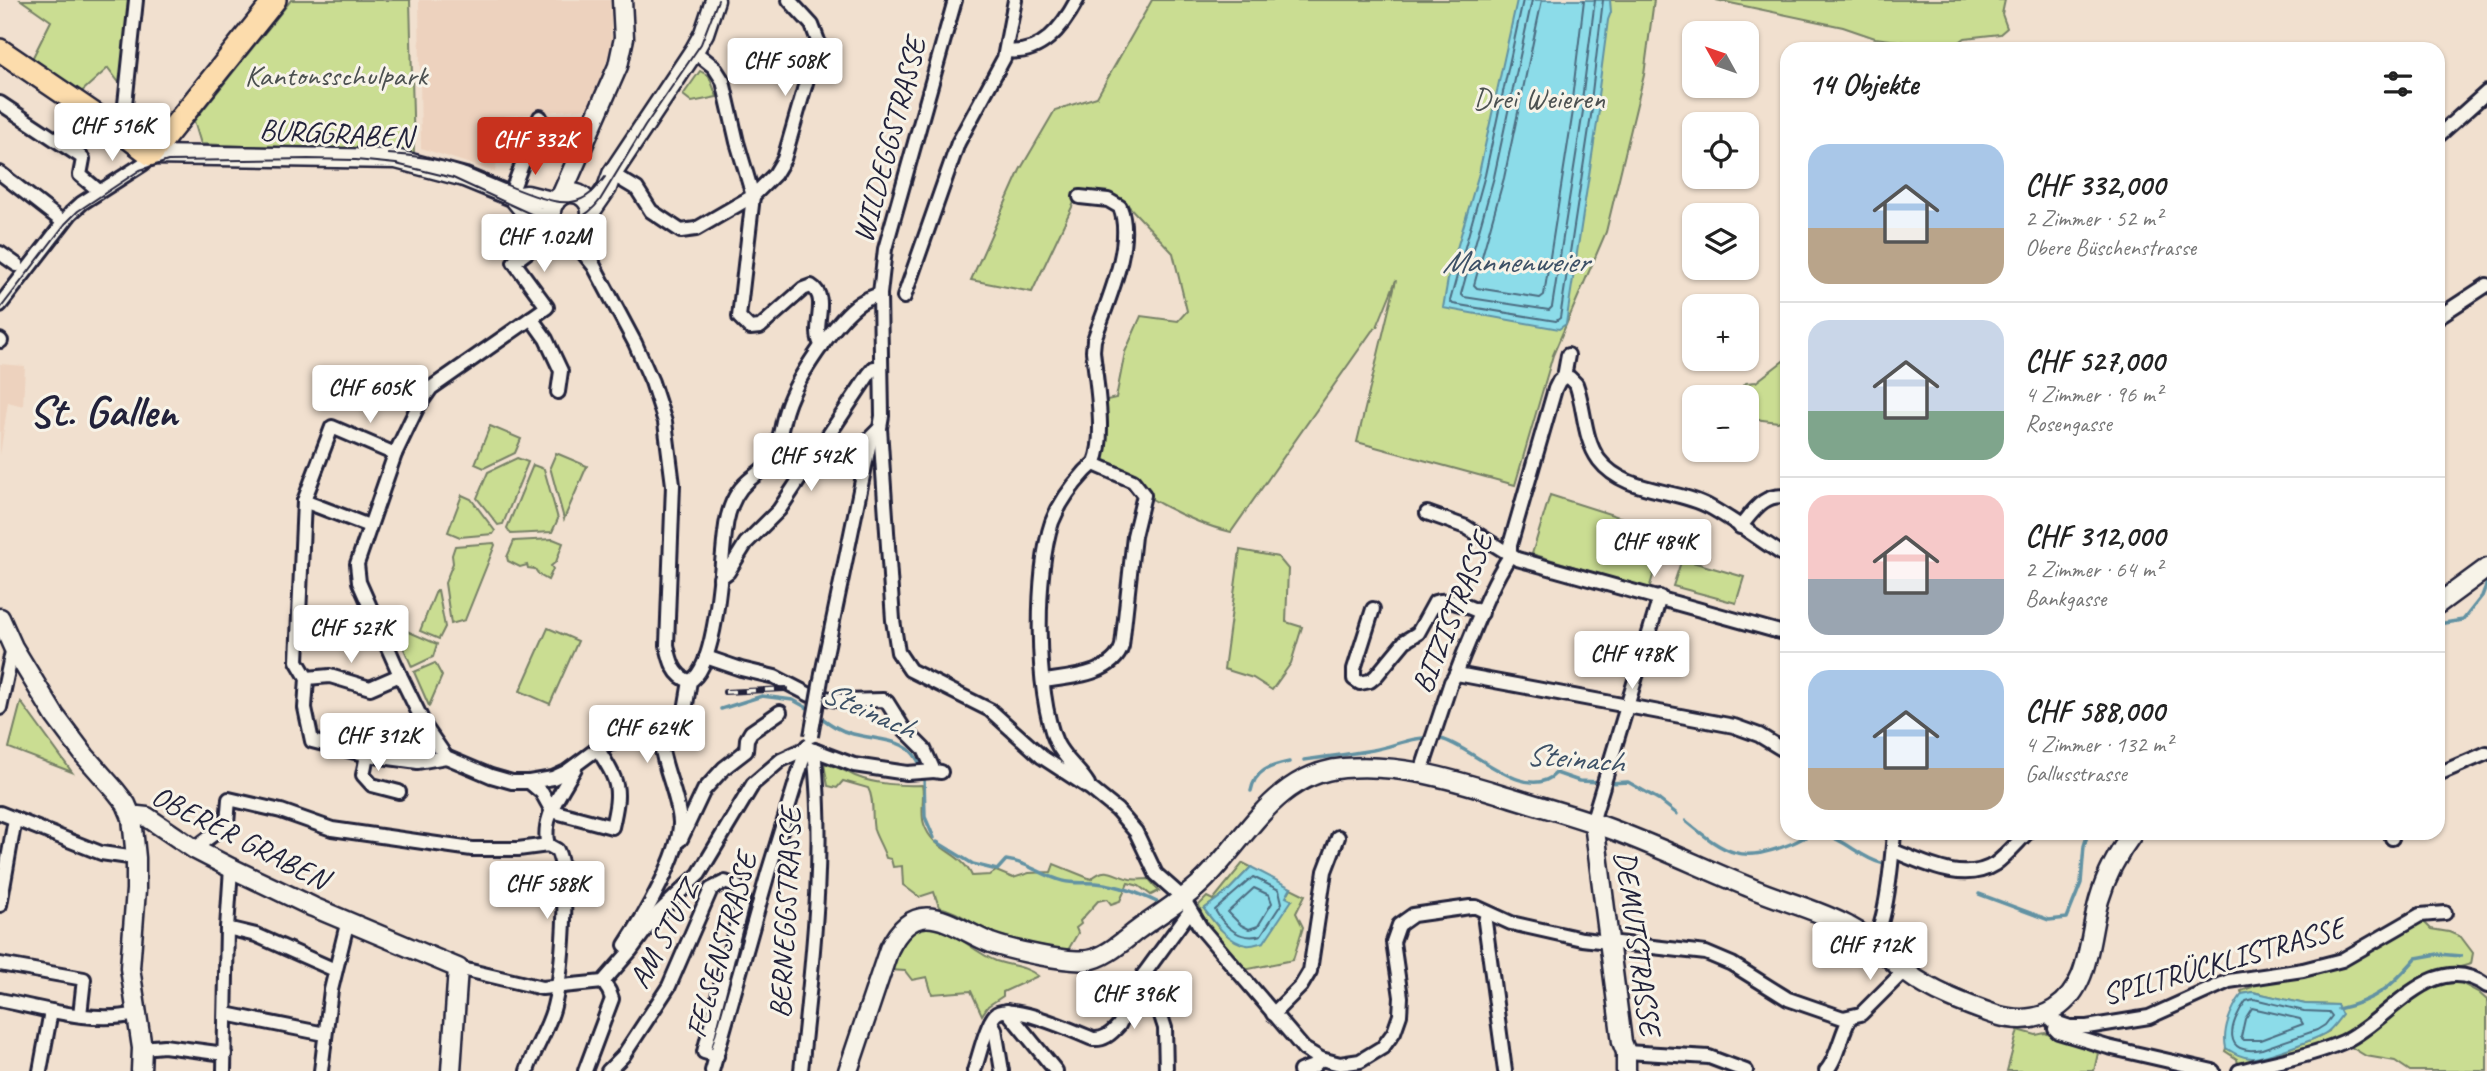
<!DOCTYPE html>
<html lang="de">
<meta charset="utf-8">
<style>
body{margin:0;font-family:Caveat,sans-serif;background:#f6f6f6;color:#222;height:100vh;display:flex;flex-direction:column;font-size:26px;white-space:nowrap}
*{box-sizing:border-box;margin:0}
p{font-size:23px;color:#767676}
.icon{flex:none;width:38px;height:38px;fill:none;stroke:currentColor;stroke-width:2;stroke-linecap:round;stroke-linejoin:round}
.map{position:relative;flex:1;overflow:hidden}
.drawer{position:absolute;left:1780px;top:42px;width:665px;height:798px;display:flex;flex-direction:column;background:#fff;border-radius:21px;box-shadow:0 2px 5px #0004}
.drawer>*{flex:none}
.needle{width:46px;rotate:310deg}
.controls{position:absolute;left:1682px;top:21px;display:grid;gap:14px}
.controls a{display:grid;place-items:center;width:77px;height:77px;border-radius:14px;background:#fff;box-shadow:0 2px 5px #0004;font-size:35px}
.price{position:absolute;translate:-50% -60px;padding:0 16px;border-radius:7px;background:#fff;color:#222;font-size:23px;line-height:46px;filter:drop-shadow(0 2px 4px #0008)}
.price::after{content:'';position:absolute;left:50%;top:42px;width:21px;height:16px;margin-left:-10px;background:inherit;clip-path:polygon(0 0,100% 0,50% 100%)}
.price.active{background:#c8321e;color:#fff}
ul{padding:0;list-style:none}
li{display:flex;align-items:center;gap:21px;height:175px;padding:0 28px}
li+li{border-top:2px solid #e0e0e0}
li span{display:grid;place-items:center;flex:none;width:196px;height:140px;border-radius:21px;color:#555}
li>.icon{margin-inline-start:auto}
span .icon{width:84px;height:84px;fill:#fffc;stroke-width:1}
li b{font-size:30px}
h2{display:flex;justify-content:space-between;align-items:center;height:84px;padding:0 28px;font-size:30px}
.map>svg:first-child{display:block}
</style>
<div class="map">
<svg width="2487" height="1071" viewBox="0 0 2487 1071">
<rect width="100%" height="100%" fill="#f1e0cf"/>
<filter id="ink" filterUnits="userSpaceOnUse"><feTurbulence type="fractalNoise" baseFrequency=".0143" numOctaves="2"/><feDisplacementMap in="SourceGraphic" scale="14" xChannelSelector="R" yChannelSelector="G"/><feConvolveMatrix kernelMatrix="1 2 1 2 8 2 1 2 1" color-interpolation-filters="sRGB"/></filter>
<g filter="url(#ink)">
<g fill="#edd2be">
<polygon points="419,0 610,0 612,45 591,108 505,116 495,172 421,148"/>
<polygon points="0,364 25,366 23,406 8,402 0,455"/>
</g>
<g fill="#cadd92" stroke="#768066" stroke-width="2">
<polygon points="21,0 131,0 120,84 108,68 78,95 31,61 51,21"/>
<polygon points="291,0 410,0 414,154 201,144 194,121"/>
<path d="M 1152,0 L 1654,0 L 1644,75 L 1606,232 L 1553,355 L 1515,485 L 1357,442 L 1396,280 L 1377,327 L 1372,331 L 1231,532 C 1183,521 1140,493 1100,466 L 1098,402 L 1116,398 L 1125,352 L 1141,316 L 1178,321 L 1187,311 L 1173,253 L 1121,198 L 1079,192 L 1032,292 L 971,280 L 1020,170 L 1055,110 L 1097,97 Z"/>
<polygon points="1716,0 2005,0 2002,14 2007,28 2000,34 1965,38 1950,49 1926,49 1914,43 1875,38 1843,27"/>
<polygon points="700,71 709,76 717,97 692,102 683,95"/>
<polygon points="1787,358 1787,416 1778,422 1747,418 1746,397 1735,397 1746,383 1756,382"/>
<polygon points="490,426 521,439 515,453 484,468 475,464"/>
<polygon points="556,453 587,466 564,519 550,467"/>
<polygon points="517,458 528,462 503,524 498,525 477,498 488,472"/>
<polygon points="533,465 544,469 558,519 552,532 511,534 507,528"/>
<polygon points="462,495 471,499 495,531 493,534 460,537 448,532"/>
<polygon points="1550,495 1666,532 1649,589 1532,554"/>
<polygon points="553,539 563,543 556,562 551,566 553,569 548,580 539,575 535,569 528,568 527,565 520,567 508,561 507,557 514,541"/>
<polygon points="494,543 495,545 465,620 451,624 445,583 453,563 452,555 455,546"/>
<polygon points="1240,550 1278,557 1288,569 1286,622 1302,627 1291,663 1272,690 1253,678 1224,669"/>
<polygon points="1682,559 1744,577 1736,603 1673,586"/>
<polygon points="438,590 445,627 439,639 420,631 436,591"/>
<polygon points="393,625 437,644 433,657 412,667"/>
<polygon points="548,628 578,641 550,704 520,691"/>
<polygon points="435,663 442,676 429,706 414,672"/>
<polygon points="21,702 72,772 9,748"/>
<path d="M 824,764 C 836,765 844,771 855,776 C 874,784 902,786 922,785 C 925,798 920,812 924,824 C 933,852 961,851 972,876 L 990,875 L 996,871 L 1013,878 L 1029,873 L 1051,872 L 1054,864 L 1091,879 C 1107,865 1112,875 1130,879 C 1136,880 1143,879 1149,879 L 1159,891 L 1151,895 L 1139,886 L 1128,883 L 1120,901 L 1111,904 L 1107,899 L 1098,901 L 1080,921 L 1081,924 L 1076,928 L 1078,933 L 1068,950 C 1041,945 1013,942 988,931 C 971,923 958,911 939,907 L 934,892 L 919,897 L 903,885 L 902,866 L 893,867 L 891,859 L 886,858 C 883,848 877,839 874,830 C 871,817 875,800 868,788 L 843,781 L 837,788 L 828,786 Z"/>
<polygon points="1243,863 1251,867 1228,891 1204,909 1218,927 1233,939 1292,900 1286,897 1291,888 1305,895 1296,913 1303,927 1293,960 1244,970 1205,926 1199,905 1207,897 1213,900"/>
<path d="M 2420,918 L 2431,929 L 2449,932 L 2461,937 L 2473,953 L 2471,964 L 2460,967 L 2455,980 L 2478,992 L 2487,1000 L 2487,1071 L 2410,1071 L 2395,1061 L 2366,1056 L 2336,1038 L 2249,1069 L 2238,1064 L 2237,1059 L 2225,1051 L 2226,1048 C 2253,1065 2303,1045 2329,1031 L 2337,1005 L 2305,1004 L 2253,992 L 2242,994 L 2241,991 L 2252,987 L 2252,982 L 2301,974 Z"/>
<path d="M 927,925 C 955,929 971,951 996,961 C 1011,966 1026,966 1038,976 L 1003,992 L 1003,996 L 988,1006 L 982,1015 L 971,991 L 932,994 L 927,977 L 912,980 L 905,971 L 890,970 C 897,950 905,932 927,925 Z"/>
<polygon points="2018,1030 2036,1035 2045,1033 2098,1053 2094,1071 2007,1071"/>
</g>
<g fill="#8cdce9" stroke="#6292a3" stroke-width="2">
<polygon points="1517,0 1610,0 1611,12 1608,20 1597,103 1600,104 1566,324 1559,329 1443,308 1448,279 1479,173"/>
<path d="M 1251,867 L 1291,888 L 1286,897 L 1292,900 L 1264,942 C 1259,943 1252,946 1247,945 C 1229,943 1214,922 1204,909 L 1228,891 Z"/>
<path d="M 2253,992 L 2305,1004 L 2337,1005 L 2342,1015 C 2337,1021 2333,1028 2327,1032 C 2317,1039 2264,1058 2252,1058 C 2242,1058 2234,1053 2226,1048 C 2222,1030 2231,1009 2242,994 Z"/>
</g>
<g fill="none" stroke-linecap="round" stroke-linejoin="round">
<g stroke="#4c6c81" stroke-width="2">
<polyline points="1523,0 1485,175 1450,301 1453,304 1556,321 1560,318 1592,109 1591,101 1603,0"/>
<polyline points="1532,0 1494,177 1461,294 1464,297 1549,310 1552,307 1583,111 1582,100 1595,0"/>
<polyline points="1542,0 1504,178 1474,285 1477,288 1540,298 1544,295 1573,111 1572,99 1584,0"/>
<path d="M 1253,877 L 1279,890 L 1282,903 L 1261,935 C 1241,941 1225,928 1215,910 Z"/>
<polygon points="1254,888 1269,895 1272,903 1258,926 1249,929 1241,925 1228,912"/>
<path d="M 2254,999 L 2304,1011 L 2329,1012 L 2332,1016 L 2325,1025 L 2317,1030 L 2262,1049 C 2221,1057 2229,1023 2246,1001 Z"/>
<polygon points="2252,1008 2300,1019 2303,1024 2260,1040 2244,1040 2241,1037 2245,1019"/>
</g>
<g stroke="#6292a3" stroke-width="3.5">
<polyline points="2438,624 2463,620 2482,596 2487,583"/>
<polyline points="721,709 762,696 793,700 813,711"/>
<path d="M 819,716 C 830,724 840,731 853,734 C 879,741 912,737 921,768"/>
<path d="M 1304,760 C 1327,757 1350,754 1373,750 C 1396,746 1417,734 1441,739 C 1470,745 1526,805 1556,773 L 1579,781 L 1601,782"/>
<polyline points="924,776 925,817 934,838"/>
<polyline points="1608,783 1628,782 1658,799 1677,814"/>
<path d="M 1251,791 C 1255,770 1270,766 1289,762"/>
<path d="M 1686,821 C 1727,855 1741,864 1793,843 C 1802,839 1809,833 1818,834 C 1843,836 1858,857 1881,863"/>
<path d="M 937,842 L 973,864 L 997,870 L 1006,860 C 1030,863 1040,875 1063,881 C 1074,884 1085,882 1096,883 C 1119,885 1138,893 1159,903"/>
<polyline points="1979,894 2049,920 2067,918 2081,883 2084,846 2088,833"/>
<path d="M 2338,1009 C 2377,1000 2391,987 2416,958 L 2438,954 L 2461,956"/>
</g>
<g stroke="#22223b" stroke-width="18">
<g id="street">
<polyline points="955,0 885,249 880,294 882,416 880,428 893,620 898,652 910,670 990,710 1042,757 1091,789 1117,810 1136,832 1156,874 1183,898 1201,928 1304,1049 1321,1059 1340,1064 1360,1061 1383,1047 1394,1032 1400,1015 1401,997 1393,942 1399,925 1413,915 1470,907 1476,907 1511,923 1582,939 1706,953 1732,964 1788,999 1843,1018 1861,1014 1904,971"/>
<path d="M 694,51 L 714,67 L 723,81 L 737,142 L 753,196 L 739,317 L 750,328 L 760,327 L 803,289 L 811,286 C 831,298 810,329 822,346"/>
<path d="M 1007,51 C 1041,55 1062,28 1077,0"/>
<polyline points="0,103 80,156 83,159 80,175 99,191"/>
<polyline points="122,133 136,0"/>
<polyline points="2438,136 2487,92"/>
<polyline points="0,173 63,222"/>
<polyline points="612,174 637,189 651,211 681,231 696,229 753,196 775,174 784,159 818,41 812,25 789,0"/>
<polyline points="510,196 540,117"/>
<path d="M 1080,197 L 1108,200 L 1120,207 C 1135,244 1106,304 1094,340 L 1093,351 C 1096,380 1106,436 1095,462 C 1092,466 1087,469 1084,473 C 1071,487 1059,504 1052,522 C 1035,571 1035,694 1056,742 C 1064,759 1079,769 1088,784"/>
<polyline points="586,227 593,262"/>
<path d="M 558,229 L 514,262 L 547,307 L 431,388 L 417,408 L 395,454 L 357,564 L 359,582 L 400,675 L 426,728 L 446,757 L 491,776 L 512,782 L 529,782 L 553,778 L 566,772 L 601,746 L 636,737 L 660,737 L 679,733 L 682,728 L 690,681 C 717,668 721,563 725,533 C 727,513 733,494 748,481 C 756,474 766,468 772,459 C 780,444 781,423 787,407 C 796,379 833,325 856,306 C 863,300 871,297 880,294"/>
<path d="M 567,233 L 594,266 L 635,343 L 652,382 L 665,422 L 673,485 L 667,645 C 670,660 674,677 690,681"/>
<polyline points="0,253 17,265"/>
<polyline points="904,297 958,143 1004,58 1015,0"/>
<polyline points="0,305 71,213 82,203 143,164 151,155"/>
<polyline points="2438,317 2487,285"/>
<polyline points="531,318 546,339 561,371 558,392"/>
<polyline points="0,340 1,341"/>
<path d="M 1564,377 L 1570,378 L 1576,384 C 1585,408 1583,438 1599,460 C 1625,494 1676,488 1710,507 C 1737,522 1761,541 1787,557"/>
<polyline points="395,454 332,427 304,501 297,661 307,678 305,708 312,741 367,755 418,762 446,757"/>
<polyline points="304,501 369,526"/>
<polyline points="1427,513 1466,527 1517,559 1787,634"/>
<path d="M 1740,527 C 1753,512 1764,492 1787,497"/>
<polyline points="720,578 728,572 746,543 779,510 869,374 874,368 881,368"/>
<path d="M 1373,609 L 1354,669 L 1354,679 L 1360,683 L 1370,681 L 1376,676 L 1405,641 L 1418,633 L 1435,602 C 1448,597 1469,607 1482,613"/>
<polyline points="706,657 741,669 775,677 810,695 842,701 883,700 887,702 904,729 924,749 934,771 941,772"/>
<polyline points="822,674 871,437 880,428"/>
<polyline points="1457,674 1734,726 1759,735 1787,752"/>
<polyline points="307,678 330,676 370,688 400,675"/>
<path d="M 1044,681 C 1070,677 1113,675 1122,646 L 1134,536 L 1144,495 L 1133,481 L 1094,464"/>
<polyline points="0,708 13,647"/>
<polyline points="814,750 854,765 907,773 934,771"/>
<polyline points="367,755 363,775 372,785 399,792"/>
<path d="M 1421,772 L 1451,682 C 1458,673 1460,662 1465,651 C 1478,620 1491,584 1510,556 L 1510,545 L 1555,389 L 1559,381 L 1564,377 L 1568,355"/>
<polyline points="2438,774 2487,753"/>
<polyline points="529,782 542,793 552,811"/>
<path d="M 552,811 L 612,827 C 621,787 619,783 597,748"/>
<polyline points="0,813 101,853 136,858"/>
<polyline points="1594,823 1594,816 1660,597"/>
<polyline points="2391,833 2392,838"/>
<polyline points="681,839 704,790 724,768 746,751 747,739 751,732 780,712"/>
<path d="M 548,845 C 540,820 563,789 575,768"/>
<path d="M 194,849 L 227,824 L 229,799 L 281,811 L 332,829 L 472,849 L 518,849 L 548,845 L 557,850 C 571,878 562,974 554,1006 C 549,1028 534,1049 527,1071"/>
<path d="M 1894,851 C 1924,863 1964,884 1995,864 C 2007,855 2017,843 2027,833"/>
<polyline points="0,905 15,819"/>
<polyline points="1487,913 1485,922 1505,1071"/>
<polyline points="227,928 256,935 335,970"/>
<path d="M 1873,941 C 1887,923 1892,857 1894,833"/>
<path d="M 625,945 C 643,918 681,854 680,822 C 678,793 662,766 660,737"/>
<polyline points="0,964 84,979 80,1015"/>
<polyline points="458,968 542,988 603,982 631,950 658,913 699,874 753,784 781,760 807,748"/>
<polyline points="1144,974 1149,979 1165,1028 1166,1071"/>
<path d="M 0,1000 C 44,1009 93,1024 137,1014"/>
<polyline points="1007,1011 1056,1071"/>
<polyline points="226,1014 325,1034"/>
<polyline points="1273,1014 1301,986 1310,971 1325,871 1338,837"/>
<polyline points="2052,1021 2070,1027 2087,1027 2149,1017 2229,981 2303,970 2342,960 2420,915 2445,913"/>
<polyline points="991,1022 995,1029 1002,1071"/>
<polyline points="2055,1029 2058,1032 2108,1047 2213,1071"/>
<polyline points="142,1048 164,1046 225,1054"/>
<polyline points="1626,1052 1709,1057 1746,1071"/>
<polyline points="40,1071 51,1011"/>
<polyline points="224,1071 227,928 231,868"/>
<polyline points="321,1071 331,990 348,920"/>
<polyline points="585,1071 612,999 609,991 603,982"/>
<polyline points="608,1071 623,1056 669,986 711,889 725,882 738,887 743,899 704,1052 717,1056"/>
<polyline points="712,1071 768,873 807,746"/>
<path d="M 801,1071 C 812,963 826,859 814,750 L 807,748"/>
<path d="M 974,1071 C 979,1057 986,1025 995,1015 C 1007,1001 1076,1032 1093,1039 C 1104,1040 1111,1034 1119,1025 L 1144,974 L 1190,911"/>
<polyline points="1300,1071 1314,1066 1321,1059"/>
<path d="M 1826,1071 C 1837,1060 1841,1033 1850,1018"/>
<path d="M 2239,1071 C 2274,1062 2311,1056 2343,1042 C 2389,1021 2433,947 2487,986"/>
</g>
</g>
<g stroke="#22223b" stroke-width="23">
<g id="secondary">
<polyline points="151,155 396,159 464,177 513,197 522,208 532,214 553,222"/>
<circle cx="571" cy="213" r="20"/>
<polyline points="561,196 618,66 624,38 622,0"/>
<polyline points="513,197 527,195 555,202"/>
<polyline points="591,211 607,188 612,174 694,51 704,33 715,0"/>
<polyline points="2438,604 2487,568"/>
<polyline points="0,618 13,647 55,716 85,756 115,790 126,804 132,818 136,858 136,890 130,968 142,1048 141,1071"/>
<polyline points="132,818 138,816 147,817 194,849 231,868 313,907 458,968 451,1071"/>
<polyline points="1594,823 1622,1042 1626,1052 1626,1071"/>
<path d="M 848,1071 L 889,949 C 918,891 953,928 991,943 C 1010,950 1069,963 1088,960 C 1107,957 1124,940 1139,929 C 1162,912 1187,898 1206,878 C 1249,835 1276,774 1344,768 C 1401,763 1454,780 1507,796 C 1544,808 1581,817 1616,831 C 1661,848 1705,869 1749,887 C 1781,901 1817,909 1848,926 C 1872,938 1886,957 1907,973 C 1932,992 1967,1005 1996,1015 C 2016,1021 2037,1021 2055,1009 C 2091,986 2088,938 2099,900 C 2106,876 2118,853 2133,833"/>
</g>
</g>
<g stroke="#22223b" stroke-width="26">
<polyline id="primary" points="0,50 122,133 151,155 275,0"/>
</g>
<use href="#street" stroke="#f7f3e8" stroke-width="12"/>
<use href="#secondary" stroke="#f7f3e8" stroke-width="18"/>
<use href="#primary" stroke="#fcdcac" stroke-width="21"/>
<g stroke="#22223b" stroke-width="2">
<path d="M 388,154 C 413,155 439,159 463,167 C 489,176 546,206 571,202 C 587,200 596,189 605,177"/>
<path d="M 0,309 L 65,224 L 78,211 L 140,170 L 168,161 L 308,159 L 356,160 L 396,164 L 453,178 L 546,221 C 569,225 586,219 600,200 L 645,126 L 701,44 L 718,0"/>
</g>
<g stroke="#22223b" stroke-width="6">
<polyline id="rail" points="725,692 785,689"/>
</g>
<use href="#rail" stroke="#f7f3e8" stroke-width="3.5" stroke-dasharray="10" stroke-linecap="butt"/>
<g stroke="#22223b" stroke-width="18" stroke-linecap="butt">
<polyline id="street-bridge" points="811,736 822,674"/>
</g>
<use href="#street-bridge" stroke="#f7f3e8" stroke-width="12"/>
</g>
</g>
<g text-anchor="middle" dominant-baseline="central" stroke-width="6" stroke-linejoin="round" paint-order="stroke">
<g font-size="30" fill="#4c5151" stroke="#f7f3e8">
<text x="336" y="75">Kantonsschulpark</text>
<text x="1539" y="98">Drei Weieren</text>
</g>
<g font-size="30" fill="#22223b" stroke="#f7f3e8">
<text transform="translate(336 133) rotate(3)">BURGGRABEN</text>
<text transform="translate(889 140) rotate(-75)">WILDEGGSTRASSE</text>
<text transform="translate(1452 613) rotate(-68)">BITZISTRASSE</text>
<text transform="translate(240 837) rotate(27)">OBERER GRABEN</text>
<text transform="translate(785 913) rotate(-87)">BERNEGGSTRASSE</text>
<text transform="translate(664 934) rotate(-62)">AM STUTZ</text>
<text transform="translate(1638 943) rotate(82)">DEMUTSTRASSE</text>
<text transform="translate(721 945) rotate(-74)">FELSENSTRASSE</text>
<text transform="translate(2223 961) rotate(-16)">SPILTRÜCKLISTRASSE</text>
</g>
<g font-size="32" font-style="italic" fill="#3c5066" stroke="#f7f3e8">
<text x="1515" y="261">Mannenweier</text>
<text transform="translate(869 710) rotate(24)">Steinach</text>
<text transform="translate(1575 758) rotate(5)">Steinach</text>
</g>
<g font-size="44" font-weight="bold" fill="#22223b" stroke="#f7f3e8">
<text x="103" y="411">St. Gallen</text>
</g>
</g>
</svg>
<div class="controls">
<a><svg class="needle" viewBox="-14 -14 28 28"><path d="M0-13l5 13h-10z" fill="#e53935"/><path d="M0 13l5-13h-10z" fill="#767676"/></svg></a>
<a><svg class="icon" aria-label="locate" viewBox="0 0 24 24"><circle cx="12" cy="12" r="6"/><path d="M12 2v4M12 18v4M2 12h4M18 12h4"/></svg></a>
<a><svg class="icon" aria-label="layers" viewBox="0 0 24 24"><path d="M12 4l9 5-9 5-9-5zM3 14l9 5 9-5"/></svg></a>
<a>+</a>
<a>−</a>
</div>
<b class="price" style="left:785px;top:98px">CHF 508K</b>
<b class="price" style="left:112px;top:163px">CHF 516K</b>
<b class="price active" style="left:535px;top:177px">CHF 332K</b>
<b class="price" style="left:544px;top:274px">CHF 1.02M</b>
<b class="price" style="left:370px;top:425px">CHF 605K</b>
<b class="price" style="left:811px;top:493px">CHF 542K</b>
<b class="price" style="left:1654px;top:579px">CHF 484K</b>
<b class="price" style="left:351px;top:665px">CHF 527K</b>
<b class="price" style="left:1632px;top:691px">CHF 478K</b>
<b class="price" style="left:647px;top:765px">CHF 624K</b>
<b class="price" style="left:378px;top:773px">CHF 312K</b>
<b class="price" style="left:547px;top:921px">CHF 588K</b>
<b class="price" style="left:1870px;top:982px">CHF 712K</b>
<b class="price" style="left:1134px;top:1031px">CHF 396K</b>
<section class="drawer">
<h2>14 Objekte<svg class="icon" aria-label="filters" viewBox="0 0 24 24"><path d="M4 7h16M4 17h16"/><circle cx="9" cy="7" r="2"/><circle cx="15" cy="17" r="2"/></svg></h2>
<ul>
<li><span style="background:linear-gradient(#a9c7e8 60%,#b9a48a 0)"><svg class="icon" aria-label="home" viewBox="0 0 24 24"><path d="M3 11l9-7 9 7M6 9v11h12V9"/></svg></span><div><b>CHF 332,000</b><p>2 Zimmer · 52 m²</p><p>Obere Büschenstrasse</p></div></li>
<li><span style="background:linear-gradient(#c9d6e8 65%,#7fa58c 0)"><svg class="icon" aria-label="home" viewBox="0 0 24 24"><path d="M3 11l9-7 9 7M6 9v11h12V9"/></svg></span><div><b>CHF 527,000</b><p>4 Zimmer · 96 m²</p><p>Rosengasse</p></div></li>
<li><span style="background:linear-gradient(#f6c9c9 60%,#9aa5b1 0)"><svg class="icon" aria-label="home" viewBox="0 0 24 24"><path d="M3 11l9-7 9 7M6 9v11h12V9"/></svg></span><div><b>CHF 312,000</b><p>2 Zimmer · 64 m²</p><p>Bankgasse</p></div></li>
<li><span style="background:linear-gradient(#a9c7e8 70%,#b9a48a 0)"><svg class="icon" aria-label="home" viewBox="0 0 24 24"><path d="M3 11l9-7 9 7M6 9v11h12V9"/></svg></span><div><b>CHF 588,000</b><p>4 Zimmer · 132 m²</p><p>Gallusstrasse</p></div></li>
</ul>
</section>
</div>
